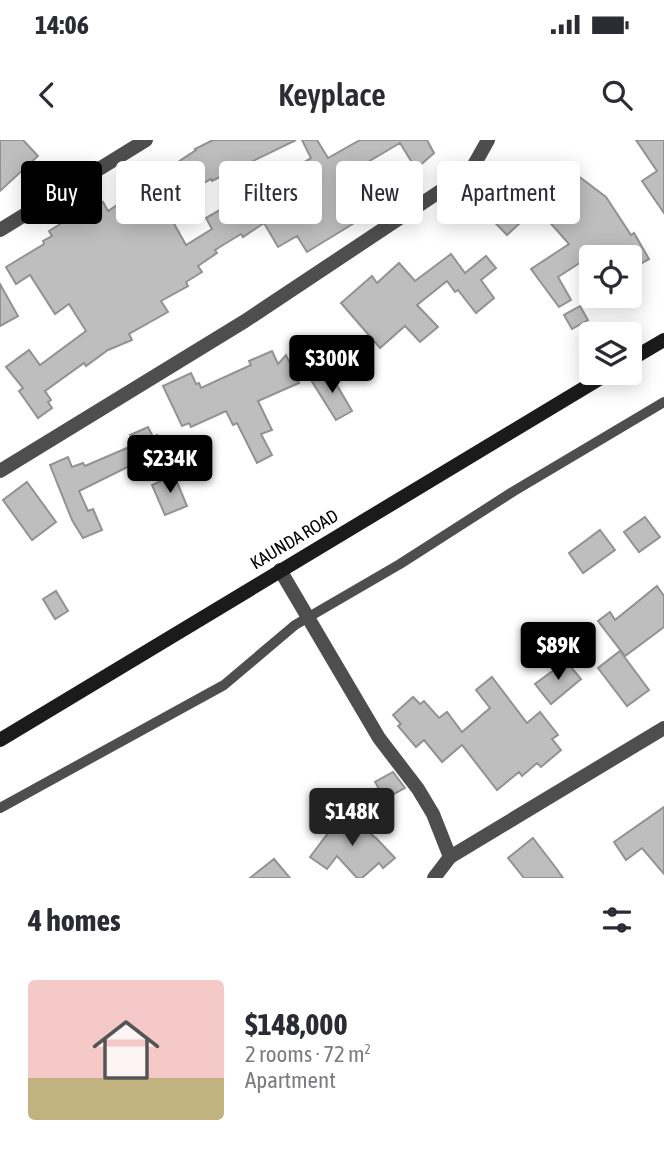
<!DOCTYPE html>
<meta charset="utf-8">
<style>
body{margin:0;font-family:"Asap Condensed",sans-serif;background:#f2f2f3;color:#2b2b33;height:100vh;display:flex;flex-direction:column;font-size:26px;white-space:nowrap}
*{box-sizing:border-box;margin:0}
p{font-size:23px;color:#7c7c81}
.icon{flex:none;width:38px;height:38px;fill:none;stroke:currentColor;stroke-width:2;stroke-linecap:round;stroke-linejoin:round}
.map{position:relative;height:738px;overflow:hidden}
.side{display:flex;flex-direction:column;background:#fff;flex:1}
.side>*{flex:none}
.top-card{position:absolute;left:21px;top:21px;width:623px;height:63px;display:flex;gap:14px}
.tools{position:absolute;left:579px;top:105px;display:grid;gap:14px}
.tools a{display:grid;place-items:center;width:63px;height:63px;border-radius:7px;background:#fff;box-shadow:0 4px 18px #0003;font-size:35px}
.price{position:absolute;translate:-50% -60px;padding:0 16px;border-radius:7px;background:#000;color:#fff;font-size:23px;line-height:46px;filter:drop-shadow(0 2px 4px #0008)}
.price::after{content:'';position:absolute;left:50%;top:42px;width:21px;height:16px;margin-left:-10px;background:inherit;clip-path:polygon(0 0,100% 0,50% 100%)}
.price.on{background:#222;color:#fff}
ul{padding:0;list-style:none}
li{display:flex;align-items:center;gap:21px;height:175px;padding:0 28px}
li span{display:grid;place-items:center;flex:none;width:196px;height:140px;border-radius:7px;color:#555}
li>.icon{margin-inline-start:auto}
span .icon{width:84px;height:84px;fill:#fffc;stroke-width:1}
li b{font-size:30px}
h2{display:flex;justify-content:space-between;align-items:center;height:84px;padding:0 28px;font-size:30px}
.tag{padding:0 24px;border-radius:7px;background:#fff;box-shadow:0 4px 18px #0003;font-size:24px;line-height:63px}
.tag.on{background:#000;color:#fff}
.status{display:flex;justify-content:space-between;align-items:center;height:49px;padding:0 35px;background:#fff;direction:ltr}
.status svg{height:19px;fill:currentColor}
header{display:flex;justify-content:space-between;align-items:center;height:91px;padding:0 28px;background:#fff;font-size:32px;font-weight:600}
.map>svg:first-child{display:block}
</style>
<div class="status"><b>14:06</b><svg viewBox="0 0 49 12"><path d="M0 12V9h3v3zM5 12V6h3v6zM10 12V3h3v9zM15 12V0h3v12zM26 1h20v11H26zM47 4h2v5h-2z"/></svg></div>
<header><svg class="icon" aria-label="back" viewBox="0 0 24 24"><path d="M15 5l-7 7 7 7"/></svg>Keyplace<svg class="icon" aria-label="search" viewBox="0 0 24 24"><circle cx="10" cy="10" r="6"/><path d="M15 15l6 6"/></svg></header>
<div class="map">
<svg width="664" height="738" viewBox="0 0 664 738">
<rect width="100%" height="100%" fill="#fff"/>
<g fill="#bebebe" stroke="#929292" stroke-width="2">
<polygon points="0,0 23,0 38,16 0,51"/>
<polygon points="213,0 296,0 212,41 211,39 195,48 192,44 162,62 186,105 212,89 206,78 311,18 302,0 317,0 328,18 360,0 427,0 434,13 416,29 400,3 351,32 374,71 307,112 297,96 278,107 264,83 243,97 241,94 215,110 217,113 198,126 202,132 186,142 188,146 161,161 168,172 129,194 132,200 108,210 86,226 84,223 45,251 51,260 48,262 52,268 38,278 19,251 23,248 6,227 29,210 40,225 86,191 69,164 55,174 30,135 16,144 6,127 44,104 43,101 52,96 49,91 94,63 95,67 103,62 108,71 153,41 152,39 196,10 195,9"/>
<polygon points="636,0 664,0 664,73 642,41 657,31"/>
<polygon points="577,35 606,57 631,95 634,93 649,119 633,128 630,117 589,117 558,137 571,160 559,167 531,129 569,104 539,70 537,71 535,69 507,95 479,66 503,44 510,51 529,36 554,65"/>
<polygon points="451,114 465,133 486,116 496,128 481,140 494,158 476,173 458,150 455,152 447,141 417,165 438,187 420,202 405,186 380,208 341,163 372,136 377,143 399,123 415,141"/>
<polygon points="0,144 18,176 0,186"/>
<polygon points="580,166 588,180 572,189 564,175"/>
<polygon points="272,211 278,224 286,215 299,243 258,261 272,290 261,294 272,315 257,323 237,283 233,285 226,271 191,287 189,283 182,286 163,246 191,233 196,244 199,243 201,248 251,225 249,221"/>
<polygon points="328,230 352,271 336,280 311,240"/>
<polygon points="148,287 153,297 157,295 164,309 79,351 88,371 93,369 102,390 83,398 72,380 50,325 68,317 72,327 83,323 85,326 134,305 130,295"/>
<polygon points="174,335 187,366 165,375 152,345"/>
<polygon points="27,342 56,382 32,400 3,360"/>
<polygon points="645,377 660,397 639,412 624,392"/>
<polygon points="600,390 615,410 583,433 569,413"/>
<polygon points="657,446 664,456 664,487 625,516 598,481 610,472 615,480"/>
<polygon points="56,451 68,471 55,479 43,459"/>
<polygon points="620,511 649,550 627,566 598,528"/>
<polygon points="566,521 581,539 551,564 535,544"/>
<polygon points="492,537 527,583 540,572 558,595 552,599 561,610 541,627 537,623 522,636 519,632 497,650 462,605 442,622 424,600 416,607 398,586 401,584 393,575 413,557 420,564 424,561 439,578 447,572 462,592 490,568 476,550"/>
<polygon points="393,632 405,648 385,659 375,642"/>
<polygon points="664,667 664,734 642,708 626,720 614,702"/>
<polygon points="344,672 377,699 395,718 383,728 379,723 362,738 357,738 337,716 327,729 310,717"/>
<polygon points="533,698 556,728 563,738 524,738 508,718"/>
<polygon points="274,719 290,738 250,738"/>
</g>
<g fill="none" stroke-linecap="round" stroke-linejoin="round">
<polyline stroke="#4e4e4e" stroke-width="10" points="0,668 224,545 295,485 400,424 514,351 664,262"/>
<g stroke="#4e4e4e" stroke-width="14">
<polyline points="0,90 146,0"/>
<polyline points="0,331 245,181 457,40 474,25 488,0"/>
<polyline points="280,430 379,598 418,649 433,674 450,717"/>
<polyline points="434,738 450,717 664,588"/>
</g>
<g stroke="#1b1b1b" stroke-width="14">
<polyline points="630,220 664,200"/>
<polyline points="0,600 609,233"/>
</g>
</g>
<g text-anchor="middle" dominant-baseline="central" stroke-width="6" stroke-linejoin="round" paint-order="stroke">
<g font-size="18" fill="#000" stroke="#fff">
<text transform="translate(294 399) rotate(-31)">KAUNDA ROAD</text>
</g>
</g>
</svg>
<div class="tools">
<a><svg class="icon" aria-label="locate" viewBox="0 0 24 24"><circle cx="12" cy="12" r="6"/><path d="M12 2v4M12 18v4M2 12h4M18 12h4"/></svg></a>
<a><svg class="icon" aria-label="layers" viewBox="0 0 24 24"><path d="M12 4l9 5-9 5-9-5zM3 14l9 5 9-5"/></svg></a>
</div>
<b class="price" style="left:332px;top:255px">$300K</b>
<b class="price" style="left:170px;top:355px">$234K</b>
<b class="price" style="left:558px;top:542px">$89K</b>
<b class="price on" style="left:352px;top:708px">$148K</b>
<div class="top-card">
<a class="tag on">Buy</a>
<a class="tag">Rent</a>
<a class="tag">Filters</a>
<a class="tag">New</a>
<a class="tag">Apartment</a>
</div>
</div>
<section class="side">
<h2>4 homes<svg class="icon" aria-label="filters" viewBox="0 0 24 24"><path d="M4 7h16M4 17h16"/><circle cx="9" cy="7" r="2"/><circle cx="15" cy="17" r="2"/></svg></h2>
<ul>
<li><span style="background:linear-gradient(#f6c9c9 70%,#c2b280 0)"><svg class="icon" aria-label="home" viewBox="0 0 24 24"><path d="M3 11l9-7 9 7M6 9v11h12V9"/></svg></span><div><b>$148,000</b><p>2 rooms · 72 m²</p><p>Apartment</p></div></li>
</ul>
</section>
